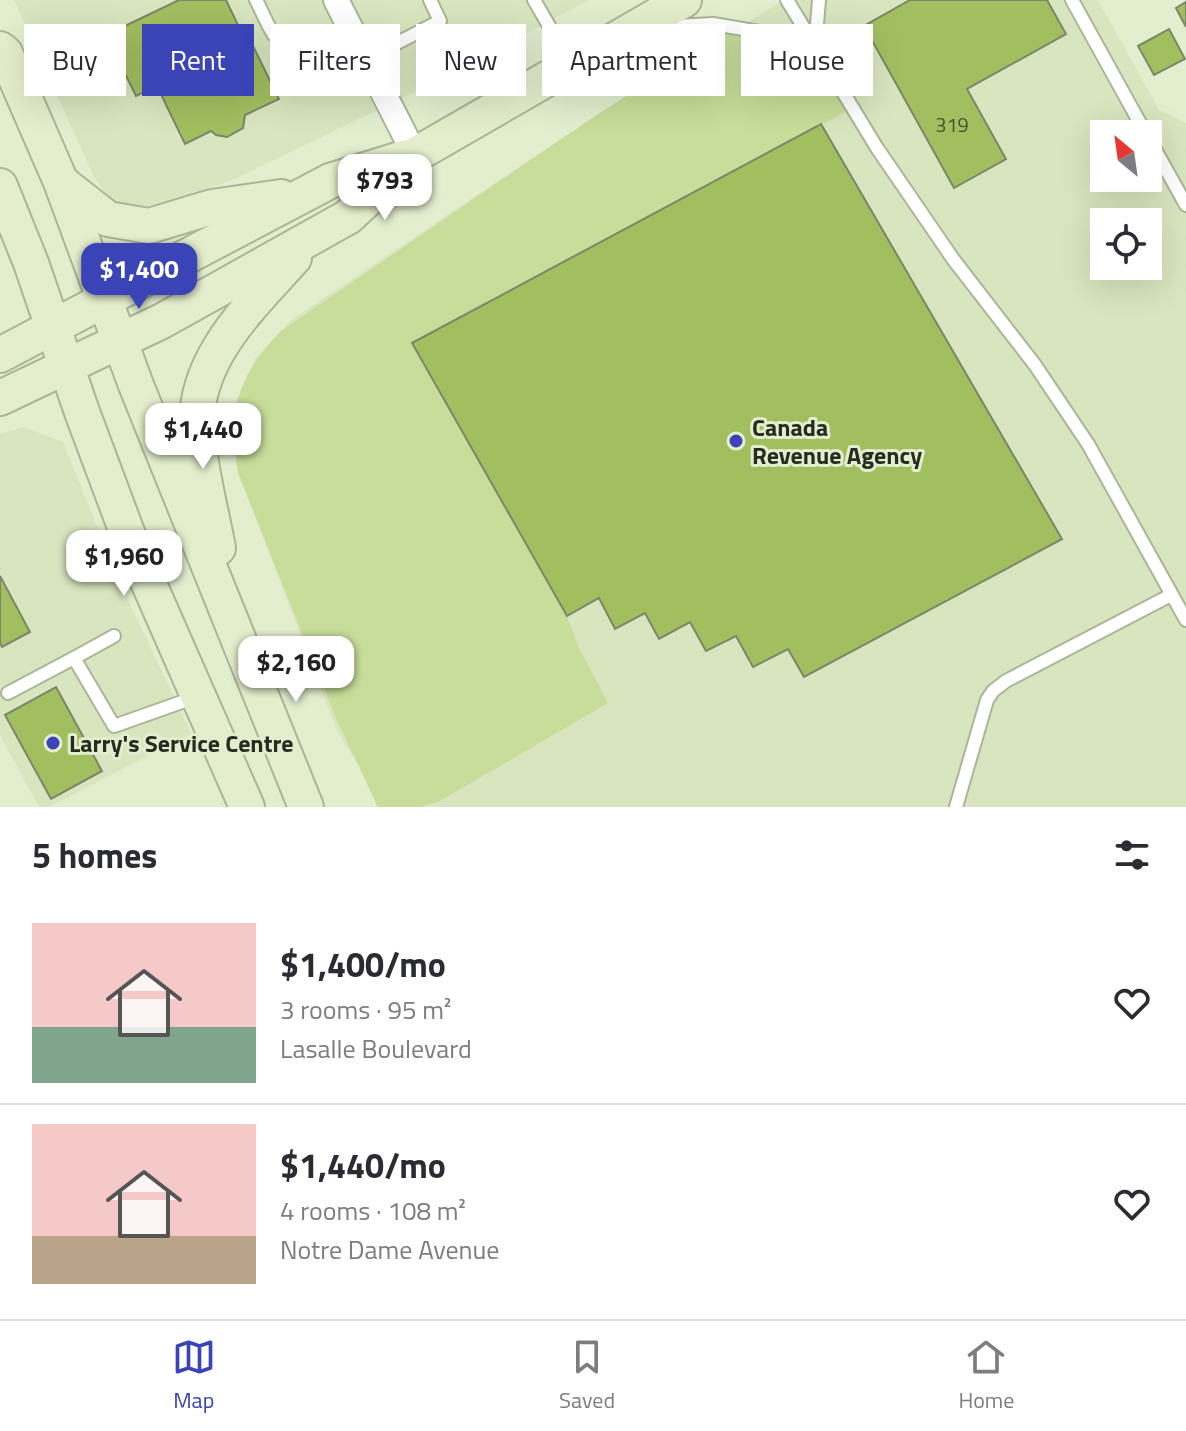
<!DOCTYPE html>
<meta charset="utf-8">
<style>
body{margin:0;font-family:"Titillium Web",sans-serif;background:#f2f2f3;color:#2b2b33;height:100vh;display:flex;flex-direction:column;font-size:30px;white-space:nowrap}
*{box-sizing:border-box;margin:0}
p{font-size:26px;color:#7c7c81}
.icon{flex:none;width:44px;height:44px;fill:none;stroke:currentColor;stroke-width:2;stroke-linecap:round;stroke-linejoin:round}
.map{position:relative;height:807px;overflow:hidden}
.details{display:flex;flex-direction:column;background:#fff;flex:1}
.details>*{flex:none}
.banner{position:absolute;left:24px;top:24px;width:1138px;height:72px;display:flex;gap:16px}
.needle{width:52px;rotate:331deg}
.controls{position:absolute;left:1090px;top:120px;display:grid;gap:16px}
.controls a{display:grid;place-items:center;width:72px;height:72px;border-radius:0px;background:#fff;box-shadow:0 8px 32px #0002;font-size:40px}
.price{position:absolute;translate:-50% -68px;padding:0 18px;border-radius:16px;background:#fff;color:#222;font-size:26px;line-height:52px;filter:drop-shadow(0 2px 4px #0008)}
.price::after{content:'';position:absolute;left:50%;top:48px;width:24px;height:18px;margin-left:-12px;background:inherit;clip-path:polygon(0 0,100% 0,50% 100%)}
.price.selected{background:#3a44b7;color:#fff}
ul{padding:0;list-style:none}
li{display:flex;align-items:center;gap:24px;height:200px;padding:0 32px}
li+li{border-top:2px solid #e1e1e2}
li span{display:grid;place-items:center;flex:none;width:224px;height:160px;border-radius:0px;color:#555}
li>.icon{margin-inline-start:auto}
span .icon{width:96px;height:96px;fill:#fffc;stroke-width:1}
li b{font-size:34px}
h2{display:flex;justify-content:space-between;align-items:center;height:96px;padding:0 32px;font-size:34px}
.tag{padding:0 28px;border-radius:0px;background:#fff;box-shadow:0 8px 32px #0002;font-size:28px;line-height:72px}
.tag.selected{background:#3a44b7;color:#fff}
.menu{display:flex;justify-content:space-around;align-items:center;height:112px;border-top:2px solid #e1e1e2;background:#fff;font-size:22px;color:#7c7c81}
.menu a{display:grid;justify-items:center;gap:4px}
.menu .selected{color:#3a44b7}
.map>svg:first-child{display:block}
</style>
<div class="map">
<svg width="1186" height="807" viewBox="0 0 1186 807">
<rect width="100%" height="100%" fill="#e3eecf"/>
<g fill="#d8e5bf" fill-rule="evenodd">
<polygon points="14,0 590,0 413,93 228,182 146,206 112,201 94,177"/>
<path d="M 783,0 L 1098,0 L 1159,110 L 1186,123 L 1186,807 L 377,807 L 363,772 L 337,731 L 241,479 L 232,410 L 255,359 L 291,320 L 553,144 ZM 1104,134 L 1148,134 L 1148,178 L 1104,178 ZM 1104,222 L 1148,222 L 1148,266 L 1104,266 Z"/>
<polygon points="24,427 63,442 117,576 191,734 49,807 39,807 0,735 0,434"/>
</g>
<path fill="#c7dd99" d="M 730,30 L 815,48 L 851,109 L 412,343 L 567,616 L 579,648 L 608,703 L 438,802 L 420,807 L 378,807 L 336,718 L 238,473 C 228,410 237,377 281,331 L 595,116 Z"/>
<g fill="#a2bf60" stroke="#7c866a" stroke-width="2">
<polygon points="179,0 226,0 249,48 253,46 279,99 245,115 243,128 227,137 216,135 211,131 185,144 157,86 136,96 106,35"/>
<polygon points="910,0 1047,0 1066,34 967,89 1006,159 954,188 864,26"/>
<polygon points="1186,2 1186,27 1176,8"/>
<polygon points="1169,29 1185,59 1154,75 1138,46"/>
<polygon points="821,124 1062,539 804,677 788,649 753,667 736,636 706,651 690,622 659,639 645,613 615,629 599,598 567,616 412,343"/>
<polygon points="0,576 30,632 2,647 0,643"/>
<polygon points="56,687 102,771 51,799 5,715"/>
</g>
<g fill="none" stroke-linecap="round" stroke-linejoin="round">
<g stroke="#abb597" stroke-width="16">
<g id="service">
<path d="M 256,0 C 262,11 267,25 274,35 C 293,60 329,40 352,33"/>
<polyline points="534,0 570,62"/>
<polyline points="787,0 877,148 953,259 1035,365 1088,444 1186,620"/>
<polyline points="1072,0 1146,134"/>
<polyline points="658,27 713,24 767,33 815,48"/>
<polyline points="815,48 819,0"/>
<polyline points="366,59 440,21 430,0"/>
<polyline points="1148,137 1186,205"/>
<polyline points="74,658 114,636"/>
<polyline points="8,693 74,658 114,726 196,697"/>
<polyline points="956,807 987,700 993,691 1006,681 1171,595"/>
</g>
</g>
<g stroke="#abb597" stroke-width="28">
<polyline id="minor" points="336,0 415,155"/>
</g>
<g stroke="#abb597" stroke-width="38">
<g id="secondary">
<polyline points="0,49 5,53 61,182 136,385 306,807"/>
<polyline points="62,183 108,219 149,226 212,207 281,197"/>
<polyline points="0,186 31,263 82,412 131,543 247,807"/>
<polyline points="0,355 330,181 407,157"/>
<polyline points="0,398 162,321 348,217 415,155 684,0"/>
<path d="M 218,548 C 211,510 200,470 197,432 C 192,360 250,307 294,258"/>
</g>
</g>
<use href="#service" stroke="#fff" stroke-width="12"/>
<use href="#minor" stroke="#fff" stroke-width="24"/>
<use href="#secondary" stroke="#e4eecc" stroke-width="34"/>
</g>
<g fill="#3a44b7" stroke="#e3eecf" stroke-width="3">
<circle cx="736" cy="441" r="8"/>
<circle cx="53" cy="743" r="8"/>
</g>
<g text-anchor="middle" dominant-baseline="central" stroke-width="6" stroke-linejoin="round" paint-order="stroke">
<g font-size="20" fill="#465130">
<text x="952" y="124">319</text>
</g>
<g font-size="24" font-weight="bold" fill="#282c20" stroke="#e3eecf" text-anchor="start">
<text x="752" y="427">Canada<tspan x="752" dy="28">Revenue Agency</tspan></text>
<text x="69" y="743">Larry's Service Centre</text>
</g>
</g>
</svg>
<div class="controls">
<a><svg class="needle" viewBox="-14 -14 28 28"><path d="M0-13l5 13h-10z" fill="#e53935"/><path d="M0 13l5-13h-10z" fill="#7c7c81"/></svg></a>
<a><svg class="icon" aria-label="locate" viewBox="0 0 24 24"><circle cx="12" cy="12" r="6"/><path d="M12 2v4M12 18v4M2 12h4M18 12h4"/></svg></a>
</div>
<b class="price" style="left:385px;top:222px">$793</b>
<b class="price selected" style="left:139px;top:311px">$1,400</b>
<b class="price" style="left:203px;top:471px">$1,440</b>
<b class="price" style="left:124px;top:598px">$1,960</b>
<b class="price" style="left:296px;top:704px">$2,160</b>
<div class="banner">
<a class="tag">Buy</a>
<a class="tag selected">Rent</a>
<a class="tag">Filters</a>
<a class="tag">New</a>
<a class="tag">Apartment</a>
<a class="tag">House</a>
</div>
</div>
<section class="details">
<h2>5 homes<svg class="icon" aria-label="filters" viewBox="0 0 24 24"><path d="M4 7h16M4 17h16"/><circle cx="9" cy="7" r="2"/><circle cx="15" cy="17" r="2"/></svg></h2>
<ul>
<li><span style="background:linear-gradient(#f6c9c9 65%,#7fa58c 0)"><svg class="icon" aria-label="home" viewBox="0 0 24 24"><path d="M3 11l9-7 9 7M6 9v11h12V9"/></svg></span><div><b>$1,400/mo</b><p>3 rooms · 95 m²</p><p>Lasalle Boulevard</p></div><svg class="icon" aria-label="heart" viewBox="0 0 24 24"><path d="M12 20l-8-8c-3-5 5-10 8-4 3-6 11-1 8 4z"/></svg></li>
<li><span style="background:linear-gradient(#f6c9c9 70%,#b9a48a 0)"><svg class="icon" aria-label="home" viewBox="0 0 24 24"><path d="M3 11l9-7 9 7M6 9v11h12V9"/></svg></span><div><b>$1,440/mo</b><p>4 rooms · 108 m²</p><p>Notre Dame Avenue</p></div><svg class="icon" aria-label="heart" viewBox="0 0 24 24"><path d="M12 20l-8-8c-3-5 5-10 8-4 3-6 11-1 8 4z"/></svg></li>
</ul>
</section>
<nav class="menu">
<a class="selected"><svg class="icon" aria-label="map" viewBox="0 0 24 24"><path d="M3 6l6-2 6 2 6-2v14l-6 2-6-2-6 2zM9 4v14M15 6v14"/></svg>Map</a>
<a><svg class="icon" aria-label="saved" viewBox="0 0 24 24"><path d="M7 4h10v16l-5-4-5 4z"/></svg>Saved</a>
<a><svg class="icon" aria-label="home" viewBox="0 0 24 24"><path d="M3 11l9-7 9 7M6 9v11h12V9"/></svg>Home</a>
</nav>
